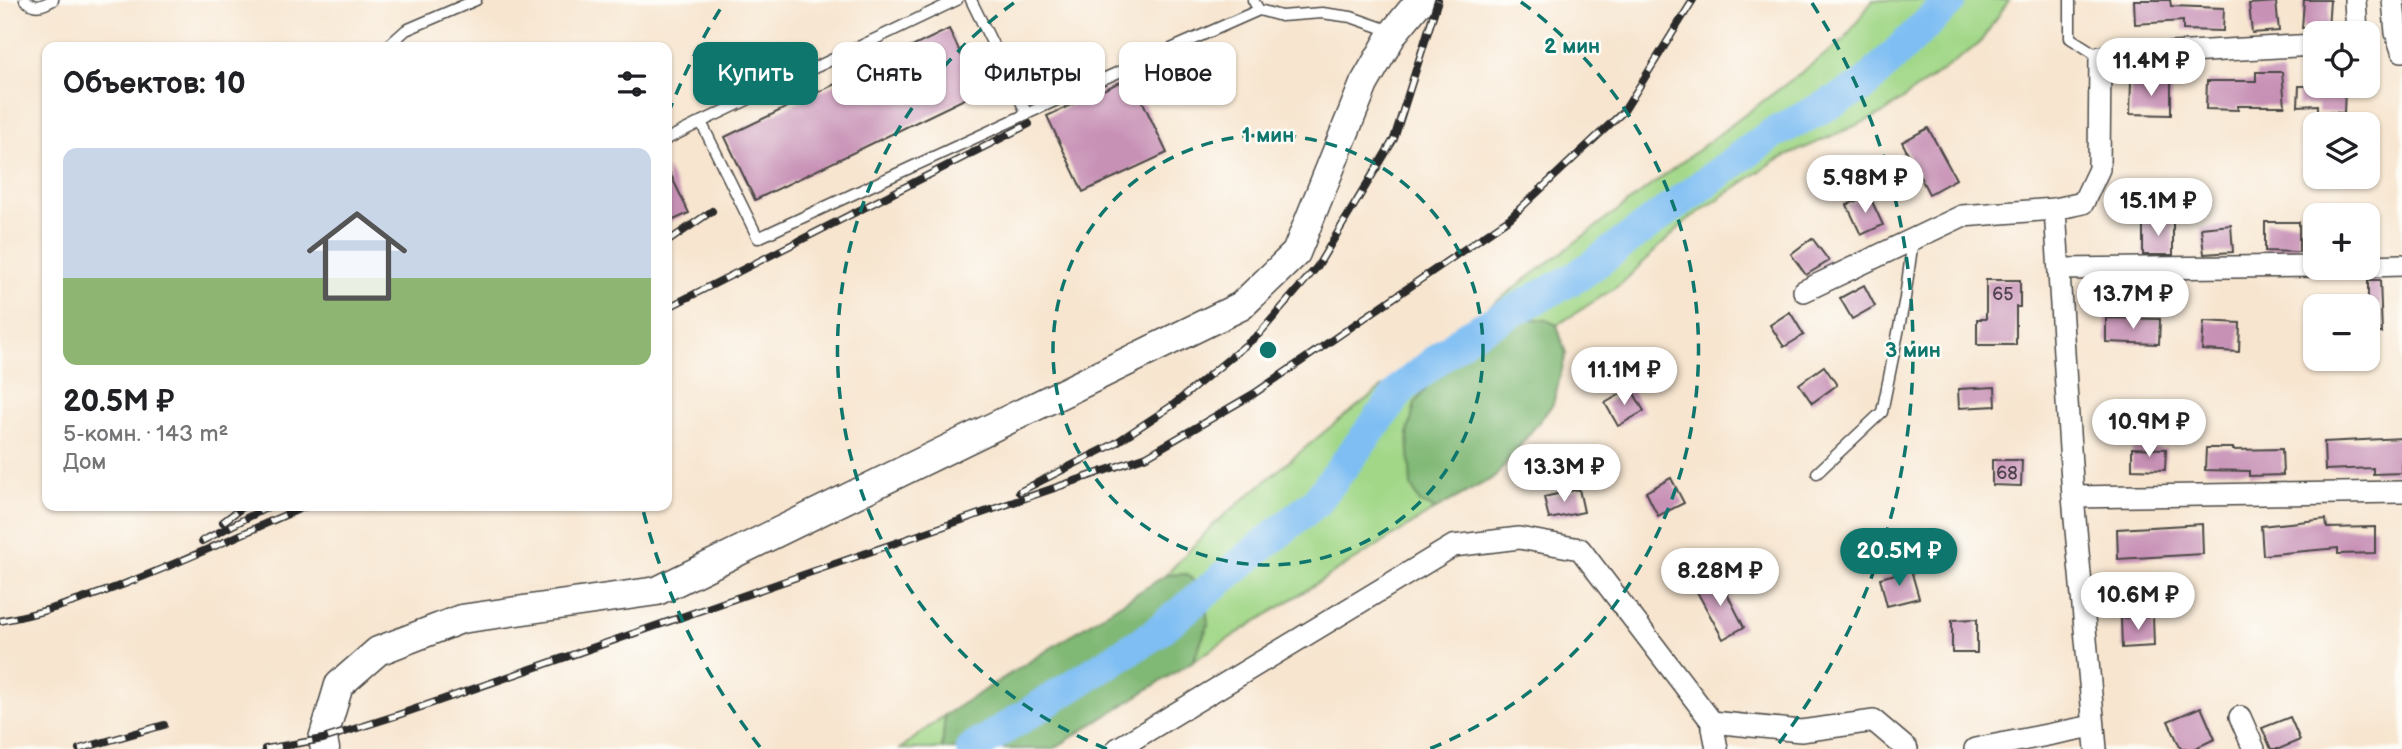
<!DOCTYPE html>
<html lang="ru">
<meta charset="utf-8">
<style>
body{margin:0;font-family:"Balsamiq Sans",sans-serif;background:#f6f6f6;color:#202124;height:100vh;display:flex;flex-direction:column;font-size:26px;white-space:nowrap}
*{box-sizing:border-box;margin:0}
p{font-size:23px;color:#757577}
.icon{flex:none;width:38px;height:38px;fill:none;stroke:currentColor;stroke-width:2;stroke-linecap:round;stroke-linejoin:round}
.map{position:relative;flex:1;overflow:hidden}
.panel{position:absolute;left:42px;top:42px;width:630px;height:469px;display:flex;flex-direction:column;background:#fff;border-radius:14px;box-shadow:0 2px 5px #0004}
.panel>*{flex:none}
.hud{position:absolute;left:693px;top:42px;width:665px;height:63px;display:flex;gap:14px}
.buttons{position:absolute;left:2303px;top:21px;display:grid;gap:14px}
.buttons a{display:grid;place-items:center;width:77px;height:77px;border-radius:14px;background:#fff;box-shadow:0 2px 5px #0004;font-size:35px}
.price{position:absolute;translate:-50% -60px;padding:0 16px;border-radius:24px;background:#fff;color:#222;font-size:23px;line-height:46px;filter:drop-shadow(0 2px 4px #0008)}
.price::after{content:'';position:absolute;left:50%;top:42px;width:21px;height:16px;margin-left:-10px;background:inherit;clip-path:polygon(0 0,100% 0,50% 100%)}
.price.active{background:#0f766e;color:#fff}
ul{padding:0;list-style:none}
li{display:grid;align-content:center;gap:14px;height:371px;padding:0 21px}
li span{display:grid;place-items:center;height:217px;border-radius:14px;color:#555}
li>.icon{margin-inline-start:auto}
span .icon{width:126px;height:126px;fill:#fffc;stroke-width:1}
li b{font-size:30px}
h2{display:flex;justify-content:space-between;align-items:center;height:84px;padding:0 21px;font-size:30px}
.pill{padding:0 24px;border-radius:14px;background:#fff;box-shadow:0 2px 5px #0004;font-size:24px;line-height:63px}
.pill.active{background:#0f766e;color:#fff}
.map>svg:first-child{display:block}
</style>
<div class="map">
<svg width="2402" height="749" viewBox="0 0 2402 749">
<rect width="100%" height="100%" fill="#fdfcf7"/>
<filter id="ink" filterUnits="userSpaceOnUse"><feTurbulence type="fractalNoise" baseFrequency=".0143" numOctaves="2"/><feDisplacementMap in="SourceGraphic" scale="14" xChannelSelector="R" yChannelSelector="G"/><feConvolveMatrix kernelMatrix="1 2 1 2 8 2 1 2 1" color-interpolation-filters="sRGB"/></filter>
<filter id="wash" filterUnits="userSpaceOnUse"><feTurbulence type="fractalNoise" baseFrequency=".00686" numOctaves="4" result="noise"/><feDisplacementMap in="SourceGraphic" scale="28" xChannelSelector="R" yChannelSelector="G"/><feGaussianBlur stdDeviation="1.57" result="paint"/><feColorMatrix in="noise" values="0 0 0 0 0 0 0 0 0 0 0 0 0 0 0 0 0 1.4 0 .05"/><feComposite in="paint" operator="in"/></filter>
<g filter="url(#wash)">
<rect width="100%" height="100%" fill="#f7e5cf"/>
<g fill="#a1d787" stroke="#668159" stroke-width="2">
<path d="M 1873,0 L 2009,0 L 1979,44 L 1882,114 L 1775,161 L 1686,221 L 1621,284 L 1557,325 C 1531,313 1516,321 1492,332 L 1420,503 L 1436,509 L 1193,661 L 1208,625 L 1187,574 L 1166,575 L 1214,524 L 1335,423 L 1843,41 Z"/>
<polygon points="945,715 942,749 900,749"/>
</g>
<g fill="#80b874" stroke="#567250" stroke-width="2">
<polygon points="1521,318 1546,320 1557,325 1566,354 1553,404 1495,477 1436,509 1420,503 1411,486 1408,433 1415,403 1443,367 1492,332"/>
<polygon points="1187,574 1205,593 1208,625 1193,661 1053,749 942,749 945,715 1166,575"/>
</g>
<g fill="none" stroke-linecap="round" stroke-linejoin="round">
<polyline stroke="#7ebef3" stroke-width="32" points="972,749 1153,635 1316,502 1403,387 1467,336 1578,276 1772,134 1862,87 1951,0"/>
</g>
<g id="blocks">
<g fill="#c791b6">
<polygon points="2134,0 2170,0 2171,6 2224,8 2223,31 2183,30 2183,21 2135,24"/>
<polygon points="2304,0 2330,0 2328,29 2302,28"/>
<polygon points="2276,2 2279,31 2252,33 2249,4"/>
<polygon points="949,29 979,92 755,200 725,137"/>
<polygon points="2256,72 2282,72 2285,106 2238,106 2238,110 2206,109 2207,81 2256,81"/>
<polygon points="1131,77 1167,153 1083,192 1047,116"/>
<polygon points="2131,80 2171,81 2171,115 2130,114"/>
<polygon points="2299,86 2345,86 2344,113 2318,112 2318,105 2298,106"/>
<polygon points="1928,128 1956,179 1929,194 1902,142"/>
<polygon points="667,167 689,213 667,223"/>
<polygon points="1869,195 1883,225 1861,235 1847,205"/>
<rect x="2143" y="220" width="30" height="35"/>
<polygon points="2265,222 2299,222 2299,252 2265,251"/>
<polygon points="2231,225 2233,252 2204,254 2201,228"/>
<polygon points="1812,238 1829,261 1806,275 1791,254"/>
<polygon points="1986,280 2020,280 2020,307 2016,307 2016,345 1977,345 1977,319 1986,319"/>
<polygon points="2368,280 2380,280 2382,333 2368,333"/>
<polygon points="1864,285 1875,306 1852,319 1840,298"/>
<polygon points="1790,312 1804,335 1784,347 1770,325"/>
<polygon points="2106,318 2160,319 2159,344 2106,342"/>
<polygon points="2204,321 2240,323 2239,352 2202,350"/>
<polygon points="1824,366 1837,385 1812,403 1799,384"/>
<polygon points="1995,387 1996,406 1959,408 1958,389"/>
<polygon points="1631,388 1644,411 1618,426 1605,403"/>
<polygon points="2402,438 2402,473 2373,474 2373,468 2325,470 2324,442"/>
<polygon points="2132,448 2166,449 2165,470 2132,469"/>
<polygon points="2206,448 2233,448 2233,450 2282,449 2283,475 2249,476 2249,471 2205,470"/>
<polygon points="1992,460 2022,460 2021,486 1992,485"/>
<polygon points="1671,478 1684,503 1658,516 1646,492"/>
<polygon points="1579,489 1584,512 1549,519 1544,497"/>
<polygon points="2326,519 2327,528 2375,527 2375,553 2338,554 2338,548 2263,555 2261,526"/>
<polygon points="2202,524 2203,554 2118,559 2117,529"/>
<polygon points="1911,570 1919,598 1887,606 1880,578"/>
<polygon points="1719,578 1744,627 1723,639 1696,590"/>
<polygon points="2153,616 2154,646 2122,648 2121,618"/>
<polygon points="1977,619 1977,653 1952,653 1952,620"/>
<polygon points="2201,707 2215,739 2193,749 2181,749 2168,721"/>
<polygon points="2290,717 2300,740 2279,749 2271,749 2262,728"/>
</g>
</g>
</g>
<g filter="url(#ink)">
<use href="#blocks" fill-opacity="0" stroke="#4a4744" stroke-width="2"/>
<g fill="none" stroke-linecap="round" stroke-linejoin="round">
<g stroke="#4a4744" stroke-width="13">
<g id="lane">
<path d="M 25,0 C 35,9 42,6 53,0"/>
<polyline points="957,0 701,122 758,238 1085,87 1259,10"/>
<polyline points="971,0 1027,114"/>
<polyline points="1253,0 1259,10 1281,16 1322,13 1351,17 1391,31"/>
<polyline points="2070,0 2070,38 2100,57"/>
<polyline points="387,47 406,30 476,0"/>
<polyline points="667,139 701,122"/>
<polyline points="1817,473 1882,412 1905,298 1913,240"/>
</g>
</g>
<g stroke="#4a4744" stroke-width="24">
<g id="street">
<polyline points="2355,0 2357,33"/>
<polyline points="2393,0 2396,33 2402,51"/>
<polyline points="2368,266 2402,265"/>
<polyline points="2059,269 2315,266"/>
<polyline points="1804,291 1962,216 2055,209"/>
<polyline points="2073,497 2402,492"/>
<polyline points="2240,717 2254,749"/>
<polyline points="1712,722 1801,731 1874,721 1907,749"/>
<polyline points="1117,749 1453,546 1519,538 1580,549 1712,722 1717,749"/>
<polyline points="1975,749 2093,726"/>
<polyline points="2096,749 2073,497 2055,209 2083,203 2099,169 2100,57 2315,45"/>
</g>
</g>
<g stroke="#4a4744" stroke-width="31">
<polyline id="secondary" points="325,749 323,739 339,685 378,651 461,619 657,591 1241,306 1296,253 1364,84 1394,32 1418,3 1424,0"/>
</g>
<use href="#lane" stroke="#fff" stroke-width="10"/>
<use href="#street" stroke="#fff" stroke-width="21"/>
<use href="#secondary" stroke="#fff" stroke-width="28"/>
<g stroke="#2b2b2b" stroke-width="8">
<g id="rail">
<polyline points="667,242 712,211"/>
<polyline points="667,308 1029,124"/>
<polyline points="1019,492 1114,444 1173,405 1259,334 1317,267 1394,139 1438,0"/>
<polyline points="223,522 244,506"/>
<polyline points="202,541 270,506"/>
<path d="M 0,621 C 102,602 210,547 306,506"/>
<polyline points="79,749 164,725"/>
<polyline points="265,749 323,739 395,716 1147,456 1255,393 1510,218 1624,111 1693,0"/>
</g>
</g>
<use href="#rail" stroke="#fdfcf7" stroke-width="5" stroke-dasharray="16" stroke-linecap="butt"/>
</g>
</g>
<g fill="none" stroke="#0f766e" stroke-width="3.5" stroke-dasharray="12 9">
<circle cx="1268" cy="350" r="215"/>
<path d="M1107 749A430 430 0 0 1 1015 2M1521 2A430 430 0 0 1 1429 749"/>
<path d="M760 747A645 645 0 0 1 642 506M668 114A645 645 0 0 1 724 3M1812 3A645 645 0 0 1 1776 747"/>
</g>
<g text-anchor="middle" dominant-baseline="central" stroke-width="5" stroke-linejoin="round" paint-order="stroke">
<g font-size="18" fill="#52444e">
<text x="2003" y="294">65</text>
<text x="2007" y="473">68</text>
</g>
</g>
<circle cx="1268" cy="350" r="10" fill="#0f766e" stroke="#fdfcf7" stroke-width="3.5"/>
<g font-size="21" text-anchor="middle" font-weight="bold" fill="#0f766e" stroke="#fdfcf7" stroke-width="5" stroke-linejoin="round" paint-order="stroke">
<text x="1572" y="53">2 мин</text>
<text x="1268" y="142">1 мин</text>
<text x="1913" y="357">3 мин</text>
</g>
</svg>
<div class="buttons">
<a><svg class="icon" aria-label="locate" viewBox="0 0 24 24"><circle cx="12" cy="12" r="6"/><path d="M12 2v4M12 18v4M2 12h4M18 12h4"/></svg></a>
<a><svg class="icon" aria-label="layers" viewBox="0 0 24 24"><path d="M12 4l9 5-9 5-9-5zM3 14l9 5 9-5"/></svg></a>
<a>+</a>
<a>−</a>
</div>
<b class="price" style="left:2151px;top:98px">11.4M ₽</b>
<b class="price" style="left:1865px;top:215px">5.98M ₽</b>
<b class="price" style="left:2158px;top:238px">15.1M ₽</b>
<b class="price" style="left:2133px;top:331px">13.7M ₽</b>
<b class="price" style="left:1624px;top:407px">11.1M ₽</b>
<b class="price" style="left:2149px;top:459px">10.9M ₽</b>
<b class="price" style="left:1564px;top:504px">13.3M ₽</b>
<b class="price active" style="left:1899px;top:588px">20.5M ₽</b>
<b class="price" style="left:1720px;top:608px">8.28M ₽</b>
<b class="price" style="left:2138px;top:632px">10.6M ₽</b>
<div class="hud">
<a class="pill active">Купить</a>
<a class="pill">Снять</a>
<a class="pill">Фильтры</a>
<a class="pill">Новое</a>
</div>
<section class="panel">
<h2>Объектов: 10<svg class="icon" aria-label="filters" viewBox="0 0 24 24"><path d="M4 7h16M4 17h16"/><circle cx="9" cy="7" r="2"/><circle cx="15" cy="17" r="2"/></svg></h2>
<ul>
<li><span style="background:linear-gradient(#c9d6e8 60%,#8fb573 0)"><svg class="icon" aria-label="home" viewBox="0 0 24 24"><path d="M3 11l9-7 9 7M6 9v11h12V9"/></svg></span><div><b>20.5M ₽</b><p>5-комн. · 143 m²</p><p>Дом</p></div></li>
</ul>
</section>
</div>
